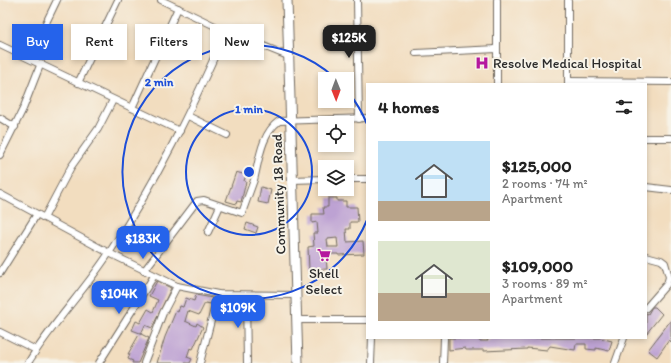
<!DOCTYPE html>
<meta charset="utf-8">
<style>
body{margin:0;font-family:Itim,sans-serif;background:#f6f6f6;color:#222;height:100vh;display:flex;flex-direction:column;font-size:15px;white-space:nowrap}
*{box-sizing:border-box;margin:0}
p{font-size:13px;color:#767676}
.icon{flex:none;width:22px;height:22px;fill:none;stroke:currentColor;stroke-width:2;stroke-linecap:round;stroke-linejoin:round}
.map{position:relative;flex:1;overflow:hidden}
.side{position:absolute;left:366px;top:83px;width:281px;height:256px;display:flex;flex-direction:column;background:#fff;border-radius:0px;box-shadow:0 2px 6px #0003}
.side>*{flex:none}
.top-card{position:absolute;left:12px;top:24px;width:294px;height:36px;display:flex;gap:8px}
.needle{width:26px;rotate:179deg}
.controls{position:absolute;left:318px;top:72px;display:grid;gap:8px}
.controls a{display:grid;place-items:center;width:36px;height:36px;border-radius:0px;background:#fff;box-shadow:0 2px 6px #0003;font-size:20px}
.price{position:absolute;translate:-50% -34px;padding:0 9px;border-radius:8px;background:#2563eb;color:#fff;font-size:13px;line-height:26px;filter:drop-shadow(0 1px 2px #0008)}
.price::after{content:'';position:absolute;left:50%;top:24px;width:12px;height:9px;margin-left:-6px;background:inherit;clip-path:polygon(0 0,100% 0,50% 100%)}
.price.current{background:#222;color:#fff}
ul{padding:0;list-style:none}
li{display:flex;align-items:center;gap:12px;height:100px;padding:0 12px}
li span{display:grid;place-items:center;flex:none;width:112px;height:80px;border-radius:0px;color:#555}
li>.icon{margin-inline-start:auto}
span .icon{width:48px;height:48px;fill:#fffc;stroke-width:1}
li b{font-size:17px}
h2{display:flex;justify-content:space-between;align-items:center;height:48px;padding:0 12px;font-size:17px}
.pill{padding:0 14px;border-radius:0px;background:#fff;box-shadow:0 2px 6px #0003;font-size:14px;line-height:36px}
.pill.current{background:#2563eb;color:#fff}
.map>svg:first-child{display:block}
</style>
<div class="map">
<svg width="671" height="363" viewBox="0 0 671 363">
<rect width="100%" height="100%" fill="#f7f3e8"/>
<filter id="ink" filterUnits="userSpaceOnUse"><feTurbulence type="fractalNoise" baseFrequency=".025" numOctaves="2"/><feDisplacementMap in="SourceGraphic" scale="8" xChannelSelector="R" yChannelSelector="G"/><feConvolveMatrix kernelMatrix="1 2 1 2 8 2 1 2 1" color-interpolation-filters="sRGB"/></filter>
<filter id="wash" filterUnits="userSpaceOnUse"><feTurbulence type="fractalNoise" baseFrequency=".012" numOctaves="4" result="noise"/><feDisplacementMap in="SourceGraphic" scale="16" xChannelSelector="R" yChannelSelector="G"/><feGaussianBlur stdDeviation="0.9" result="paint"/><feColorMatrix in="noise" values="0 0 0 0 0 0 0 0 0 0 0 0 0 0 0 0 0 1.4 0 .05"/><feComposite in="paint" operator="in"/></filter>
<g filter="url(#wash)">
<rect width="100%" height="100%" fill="#f2ddbf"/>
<g id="blocks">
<g fill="#bda2d3" fill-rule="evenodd">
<polygon points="236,172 246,175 244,181 246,182 241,202 237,201 236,204 226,201"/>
<polygon points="261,187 271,190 268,204 258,202"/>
<path d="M 328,198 L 337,198 L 337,201 L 346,201 L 346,207 L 357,207 L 358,222 L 350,222 L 350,229 L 346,229 L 347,242 L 363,241 L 364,254 L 338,255 L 338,254 L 328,254 L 326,256 L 327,269 L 309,270 L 308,247 L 314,246 L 313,233 L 318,233 L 317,222 L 312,223 L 312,214 L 324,214 L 323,207 L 328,207 ZM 337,238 L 338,247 L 328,247 L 327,239 Z"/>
<polygon points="247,223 258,227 256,233 245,229"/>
<polygon points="157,281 171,288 152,328 145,325 141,334 149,338 138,363 132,363 133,361 128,359 130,354 128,354 140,333 132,330 136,321 140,323 148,309 153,312 158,300 149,296"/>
<polygon points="196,295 212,298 211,304 205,303 199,315 188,311 185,321 196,326 197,323 203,327 193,349 190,348 187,357 192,359 190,363 157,363 165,337 176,311 178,312 180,306 183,307 186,298 194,301"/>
<polygon points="652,307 655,307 662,314 646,334 646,313 648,314"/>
<polygon points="671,320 671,342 669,340 657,357 648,350"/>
<polygon points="449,338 479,338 479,341 488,341 487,338 600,338 612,341 609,351 596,348 596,350 586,349 586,344 576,344 575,350 550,346 547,350 527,348 527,349 484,351 484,350 466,350 465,348 449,350"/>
</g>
</g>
</g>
<g filter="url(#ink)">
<use href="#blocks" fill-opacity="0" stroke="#71695f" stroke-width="1"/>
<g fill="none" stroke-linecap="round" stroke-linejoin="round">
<g stroke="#71695f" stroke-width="8">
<g id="street">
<polyline points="161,0 219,28 288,56"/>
<polyline points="357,0 359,119"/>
<polyline points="497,0 497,84"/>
<polyline points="568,0 568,84"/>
<polyline points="0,45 180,131"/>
<polyline points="416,53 497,49"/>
<polyline points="29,58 57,0"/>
<polyline points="568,81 671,82"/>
<polyline points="78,83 118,0"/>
<polyline points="132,108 178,8"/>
<polyline points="188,116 227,135"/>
<polyline points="0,118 15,127"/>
<polyline points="646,138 671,138"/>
<polyline points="0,155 23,109 41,63"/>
<polyline points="347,179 367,179"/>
<polyline points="292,180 325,179"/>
<polyline points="646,187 671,190"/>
<polyline points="0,194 109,253 177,286 218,294 296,295"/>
<polyline points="44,218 71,167 98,129 113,100"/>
<polyline points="208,232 220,206"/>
<polyline points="646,256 661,260 665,263 669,277 667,284 646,308"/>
<path d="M 144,271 L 197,201 L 204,200 L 242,213 C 246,202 250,191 254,180 C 259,161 261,134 279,121 L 367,118"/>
<polyline points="0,273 37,214"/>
<polyline points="246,295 247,363"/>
<polyline points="297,320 367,320"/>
<polyline points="0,332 36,350"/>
<path d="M 28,363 C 52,324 84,291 109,253 C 156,183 192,108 226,31"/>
<polyline points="99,363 154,276"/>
<polyline points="144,363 163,313 177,286"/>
<polyline points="200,363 218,294"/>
<polyline points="371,363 372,338"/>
<polyline points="443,363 444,338"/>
<polyline points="615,363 624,338"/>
</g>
</g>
<g stroke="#71695f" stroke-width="11">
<polyline id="secondary" points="287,0 298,363"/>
</g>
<use href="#street" stroke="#fff" stroke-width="6"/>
<use href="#secondary" stroke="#fff" stroke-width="9"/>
</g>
</g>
<g fill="none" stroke="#1d4ed8" stroke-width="2">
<circle cx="249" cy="172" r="63"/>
<path d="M367 220A127 127 0 1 1 335 78M348 92A127 127 0 0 1 367 124"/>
</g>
<defs>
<g id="hospital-bare" transform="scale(1.08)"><path d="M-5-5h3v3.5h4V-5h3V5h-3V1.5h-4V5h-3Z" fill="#b5179e" stroke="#f7f3e8" stroke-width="2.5" paint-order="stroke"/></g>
<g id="supermarket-bare" transform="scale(1.08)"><path d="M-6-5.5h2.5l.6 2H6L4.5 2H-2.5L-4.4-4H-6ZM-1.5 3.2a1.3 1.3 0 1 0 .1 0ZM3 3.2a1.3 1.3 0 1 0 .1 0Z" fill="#b5179e" stroke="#f7f3e8" stroke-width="2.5" paint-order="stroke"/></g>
</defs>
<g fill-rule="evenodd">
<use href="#hospital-bare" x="482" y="63"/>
<use href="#supermarket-bare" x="324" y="255"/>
</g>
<g text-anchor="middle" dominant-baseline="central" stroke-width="4" stroke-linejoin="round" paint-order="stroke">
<g font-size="14" fill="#2b2b2b" stroke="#f7f3e8" text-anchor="start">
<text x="493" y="63">Resolve Medical Hospital</text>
<text x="324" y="273" text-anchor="middle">Shell<tspan x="324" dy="16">Select</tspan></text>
</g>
<g font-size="14" fill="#2b2b2b" stroke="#f7f3e8">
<text transform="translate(279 194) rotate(-92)">Community 18 Road</text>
</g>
</g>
<circle cx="249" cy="172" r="6" fill="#1d4ed8" stroke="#f7f3e8" stroke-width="2"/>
<g font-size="12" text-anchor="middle" font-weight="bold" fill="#1d4ed8" stroke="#f7f3e8" stroke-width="4" stroke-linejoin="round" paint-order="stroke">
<text x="159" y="86">2 min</text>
<text x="249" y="113">1 min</text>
</g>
</svg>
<div class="controls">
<a><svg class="needle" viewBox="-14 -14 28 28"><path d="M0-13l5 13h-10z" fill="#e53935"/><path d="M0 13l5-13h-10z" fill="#767676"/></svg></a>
<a><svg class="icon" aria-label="locate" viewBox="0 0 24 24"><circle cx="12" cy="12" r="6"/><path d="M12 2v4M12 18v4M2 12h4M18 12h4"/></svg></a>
<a><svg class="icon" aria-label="layers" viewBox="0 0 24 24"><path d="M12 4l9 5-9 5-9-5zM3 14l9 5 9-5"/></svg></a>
</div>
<b class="price current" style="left:349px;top:59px">$125K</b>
<b class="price" style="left:143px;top:260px">$183K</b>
<b class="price" style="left:119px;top:315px">$104K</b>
<b class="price" style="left:238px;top:329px">$109K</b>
<div class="top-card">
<a class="pill current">Buy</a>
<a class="pill">Rent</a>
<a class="pill">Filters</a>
<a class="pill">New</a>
</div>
<section class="side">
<h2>4 homes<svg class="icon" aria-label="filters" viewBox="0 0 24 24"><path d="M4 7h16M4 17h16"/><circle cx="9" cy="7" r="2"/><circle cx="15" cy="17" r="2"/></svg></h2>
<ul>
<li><span style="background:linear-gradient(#bfe0f5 75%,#b9a48a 0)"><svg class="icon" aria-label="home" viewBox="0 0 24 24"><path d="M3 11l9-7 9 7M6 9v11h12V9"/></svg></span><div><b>$125,000</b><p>2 rooms · 74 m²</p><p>Apartment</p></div></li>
<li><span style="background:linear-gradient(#dfe7d0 65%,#b9a48a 0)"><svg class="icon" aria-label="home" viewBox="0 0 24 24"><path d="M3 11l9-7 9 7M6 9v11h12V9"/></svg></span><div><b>$109,000</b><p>3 rooms · 89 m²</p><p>Apartment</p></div></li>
</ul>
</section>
</div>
